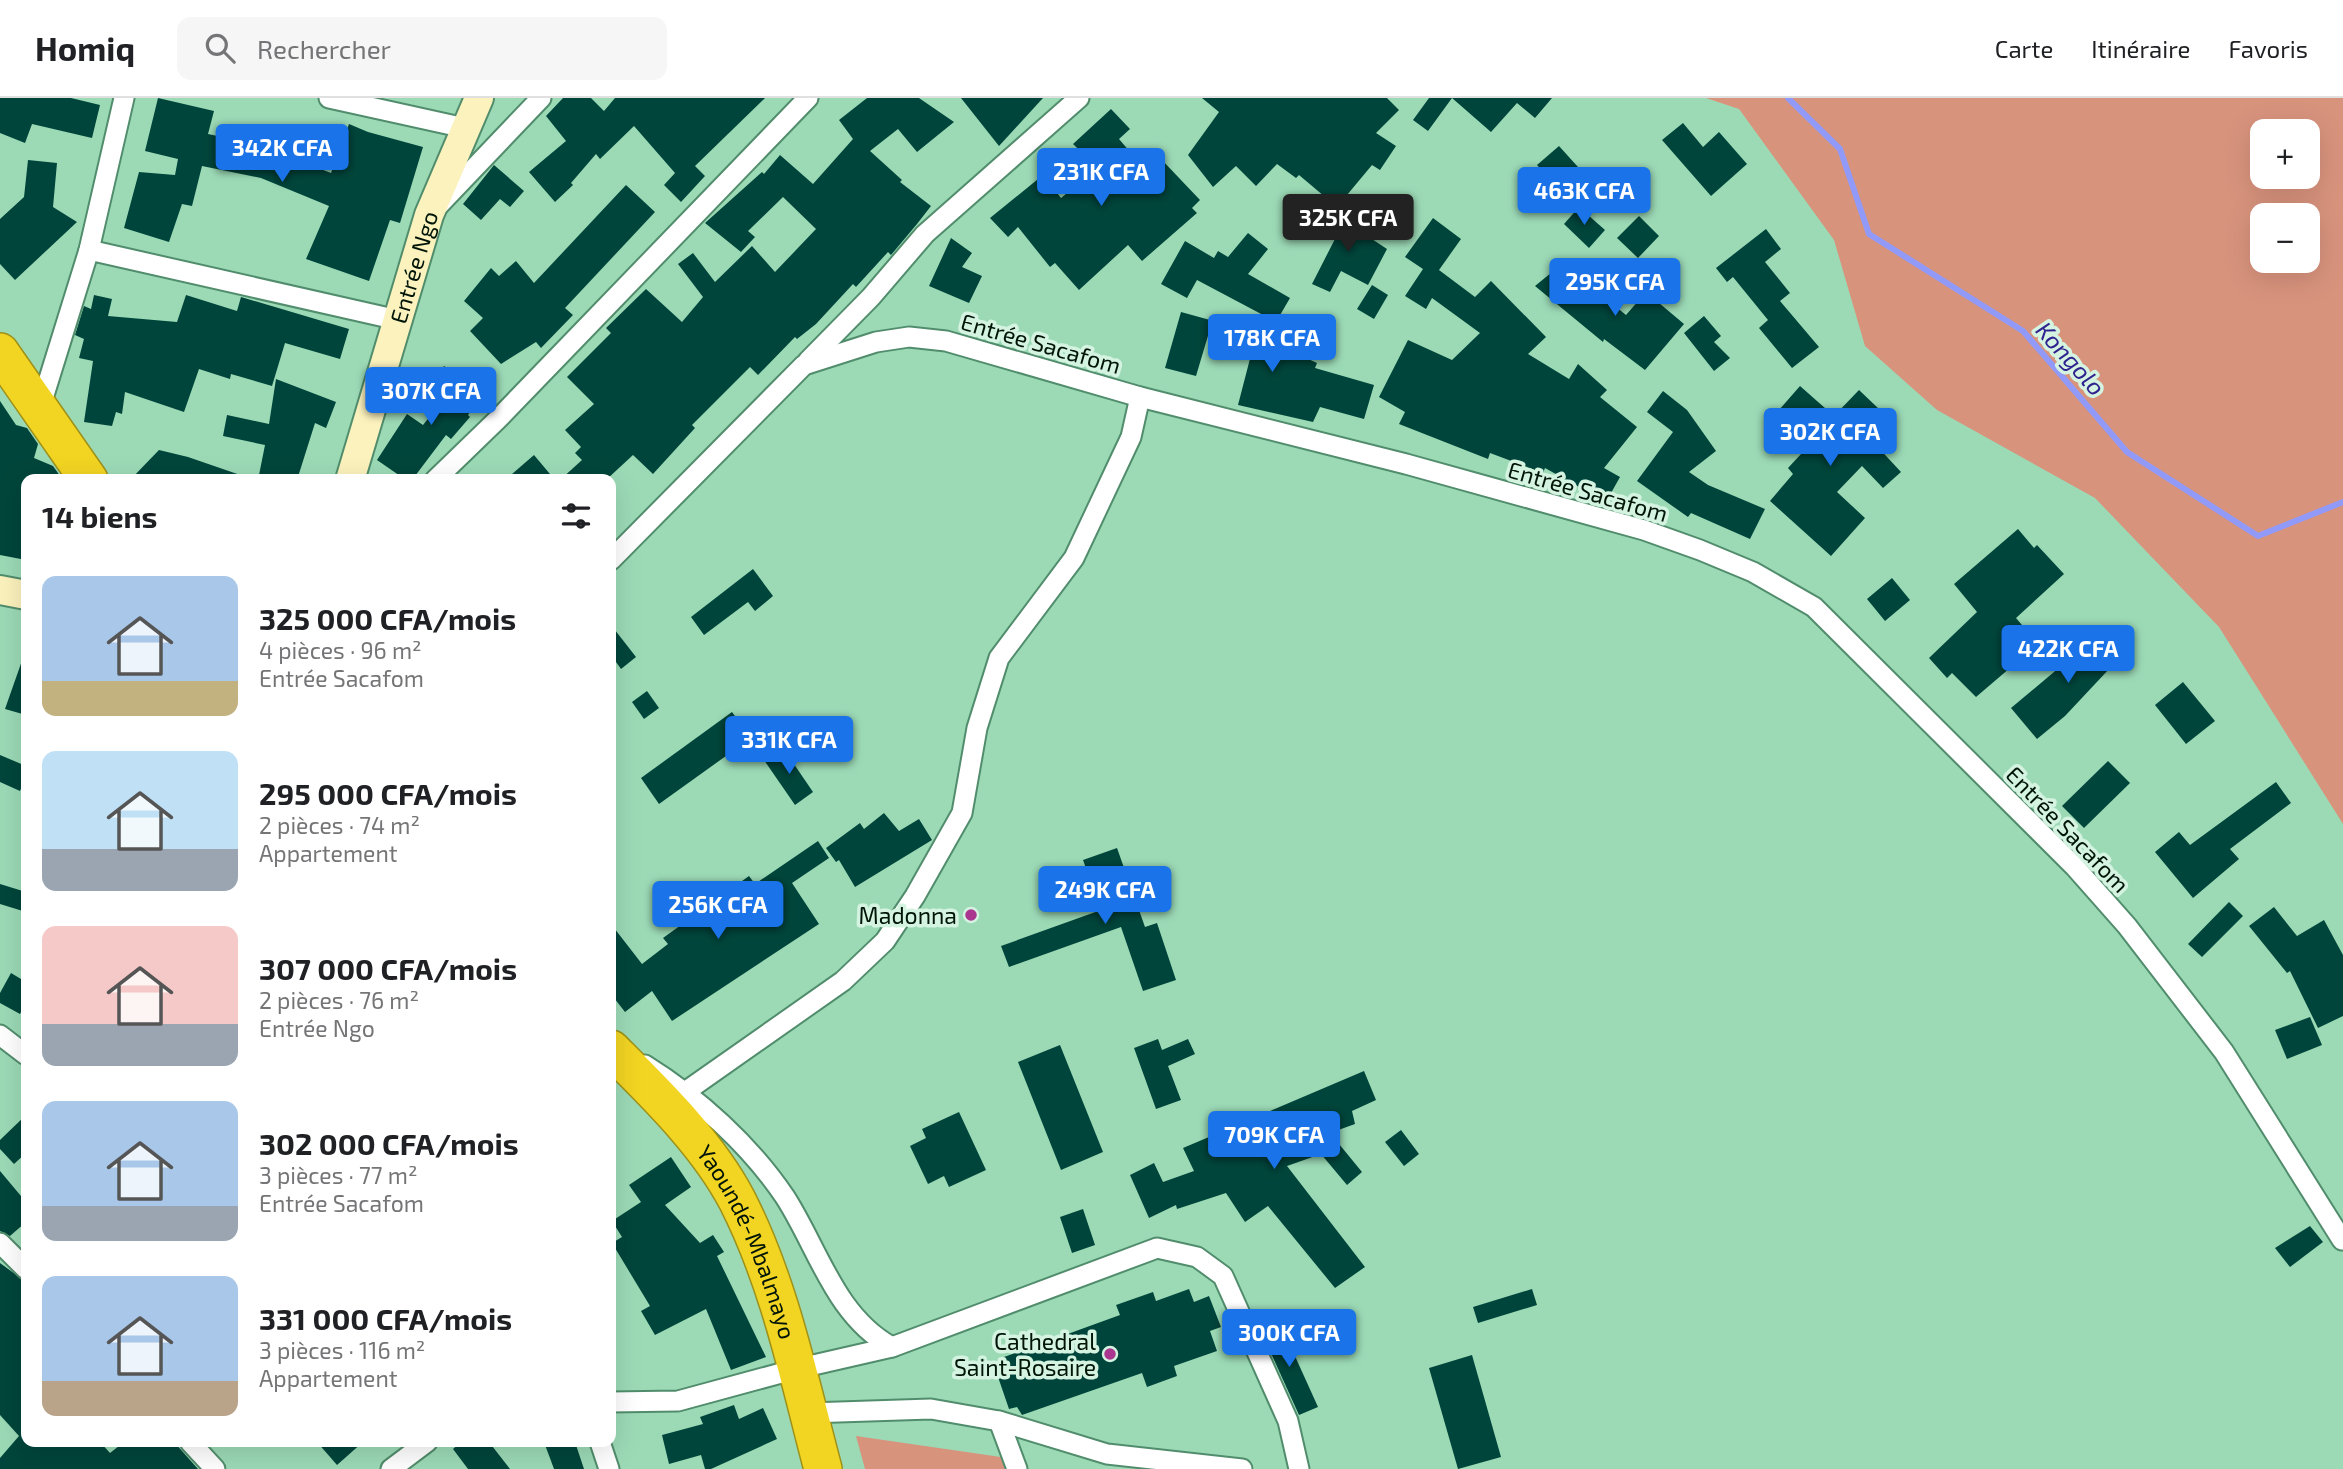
<!DOCTYPE html>
<html lang="fr">
<meta charset="utf-8">
<style>
body{margin:0;font-family:"Exo 2",sans-serif;background:#f6f6f6;color:#202124;height:100vh;display:flex;flex-direction:column;font-size:26px;white-space:nowrap}
*{box-sizing:border-box;margin:0}
p{font-size:23px;color:#757577}
.icon{flex:none;width:38px;height:38px;fill:none;stroke:currentColor;stroke-width:2;stroke-linecap:round;stroke-linejoin:round}
.map{position:relative;flex:1;overflow:hidden}
.sheet{position:absolute;left:21px;top:376px;width:595px;height:973px;display:flex;flex-direction:column;background:#fff;border-radius:14px;box-shadow:0 7px 28px #0002}
.sheet>*{flex:none}
.tools{position:absolute;left:2250px;top:21px;display:grid;gap:14px}
.tools a{display:grid;place-items:center;width:70px;height:70px;border-radius:14px;background:#fff;box-shadow:0 7px 28px #0002;font-size:35px}
.price{position:absolute;translate:-50% -60px;padding:0 16px;border-radius:7px;background:#1a73e8;color:#fff;font-size:23px;line-height:46px;filter:drop-shadow(0 2px 4px #0008)}
.price::after{content:'';position:absolute;left:50%;top:42px;width:21px;height:16px;margin-left:-10px;background:inherit;clip-path:polygon(0 0,100% 0,50% 100%)}
.price.current{background:#222;color:#fff}
ul{padding:0;list-style:none}
li{display:flex;align-items:center;gap:21px;height:175px;padding:0 21px}
li span{display:grid;place-items:center;flex:none;width:196px;height:140px;border-radius:14px;color:#555}
li>.icon{margin-inline-start:auto}
span .icon{width:84px;height:84px;fill:#fffc;stroke-width:1}
li b{font-size:30px}
h2{display:flex;justify-content:space-between;align-items:center;height:84px;padding:0 21px;font-size:30px}
header{display:flex;align-items:center;gap:42px;box-sizing:border-box;height:98px;padding:0 35px;background:#fff;border-bottom:2px solid #e0e0e0}
header strong{font-size:33px}
nav{display:flex;gap:38px;margin-inline-start:auto;font-size:24px}
.search{width:490px;height:63px;background:#f6f6f6;display:flex;align-items:center;gap:18px;box-sizing:border-box;padding:0 24px;border-radius:14px;color:#757577;font-size:26px}
.map>svg:first-child{display:block}
</style>
<header>
<strong>Homiq</strong>
<div class="search"><svg class="icon" aria-label="search" viewBox="0 0 24 24"><circle cx="10" cy="10" r="6"/><path d="M15 15l6 6"/></svg>Rechercher</div>
<nav><a>Carte</a><a>Itinéraire</a><a>Favoris</a></nav>
</header>
<div class="map">
<svg width="2343" height="1371" viewBox="0 0 2343 1371">
<rect width="100%" height="100%" fill="#9cdab6"/>
<g fill="#d8937d" fill-rule="evenodd">
<path d="M 1706,0 L 2343,0 L 2343,726 L 2219,529 L 2095,400 L 1937,312 L 1865,248 L 1834,142 L 1739,11 ZM 2263,33 L 2308,33 L 2308,79 L 2263,79 ZM 2263,117 L 2308,117 L 2308,163 L 2263,163 Z"/>
<polygon points="856,1338 1021,1362 1024,1371 865,1371"/>
</g>
<g fill="none" stroke-linecap="round" stroke-linejoin="round">
<polyline stroke="#919af8" stroke-width="6" points="1788,0 1840,51 1869,136 2023,233 2127,354 2258,438 2343,404"/>
</g>
<g fill="#00453b">
<polygon points="0,0 71,0 100,7 92,40 32,26 25,45 0,35"/>
<polygon points="158,0 214,13 208,36 256,46 331,75 349,26 368,34 423,49 400,125 390,122 369,183 306,161 329,108 261,80 202,68 192,108 182,106 169,144 124,130 139,74 175,77 178,61 145,53"/>
<polygon points="563,0 591,0 604,13 615,0 765,0 695,68 705,78 681,104 664,87 675,75 634,28 600,61 596,56 571,85 573,87 555,104 529,74 566,43 546,18"/>
<polygon points="867,0 919,0 954,24 917,54 898,31 870,53 902,82 900,84 931,108 917,126 891,157 888,154 856,189 853,186 816,226 797,241 795,239 758,277 750,269 692,327 695,330 653,376 633,357 606,382 560,382 582,362 575,355 581,349 565,332 594,306 567,279 611,235 606,230 646,191 682,224 703,199 678,166 693,155 715,184 752,148 775,174 816,131 783,99 748,133 755,139 741,154 705,125 762,74 764,76 780,57 813,86 853,41 839,22"/>
<polygon points="961,0 1043,0 999,48"/>
<polygon points="1202,0 1387,0 1399,12 1376,35 1396,48 1380,72 1372,67 1337,109 1299,77 1296,80 1277,66 1256,88 1236,68 1213,89 1188,57 1219,14"/>
<polygon points="1429,0 1552,0 1535,20 1517,5 1491,34 1452,0 1428,33 1413,22"/>
<polygon points="1111,11 1130,31 1119,41 1147,74 1161,61 1200,102 1192,110 1197,115 1142,163 1128,147 1079,192 1055,165 1050,169 1018,129 1008,139 990,120 1043,77 1061,100 1098,70 1073,46"/>
<polygon points="1683,25 1703,49 1719,34 1747,66 1711,98 1662,42"/>
<polygon points="1559,48 1587,79 1565,98 1537,67"/>
<polygon points="28,62 57,65 53,109 77,124 15,182 0,166 0,121 24,99"/>
<polygon points="494,67 524,93 510,109 500,101 481,122 463,106"/>
<polygon points="626,87 655,114 565,210 573,217 541,250 536,244 501,266 470,233 483,220 464,203 491,170 499,178 516,163 534,185"/>
<polygon points="1579,109 1605,132 1589,150 1564,126"/>
<polygon points="1328,112 1387,151 1368,187 1341,173 1330,194 1312,186 1336,139 1318,127"/>
<polygon points="1639,118 1659,138 1638,160 1617,140"/>
<polygon points="1433,120 1461,141 1439,172 1475,199 1491,183 1546,239 1528,256 1569,281 1578,266 1607,292 1600,299 1637,329 1604,370 1620,379 1606,404 1545,370 1543,375 1490,355 1488,361 1399,326 1405,314 1379,299 1408,242 1452,262 1480,235 1432,200 1426,211 1405,198 1423,171 1405,159"/>
<polygon points="1766,131 1781,151 1765,164 1790,195 1780,203 1819,249 1792,270 1759,230 1768,222 1733,179 1727,184 1716,170"/>
<polygon points="1248,135 1268,151 1248,176 1290,200 1276,224 1197,182 1187,200 1161,186 1185,143 1214,160 1218,153 1228,159"/>
<polygon points="951,140 972,155 962,169 982,178 969,205 929,188"/>
<polygon points="1557,170 1572,189 1580,180 1626,217 1646,194 1684,226 1645,272 1604,241 1603,244 1535,188"/>
<polygon points="1372,187 1388,197 1374,221 1357,211"/>
<polygon points="94,197 112,201 108,218 177,224 186,197 237,213 241,199 349,231 340,261 285,245 272,288 231,276 230,281 199,271 184,314 125,294 122,316 116,314 112,328 84,324 93,263 79,260 84,241 75,237 84,208 91,211"/>
<polygon points="1181,214 1268,238 1266,242 1317,265 1315,270 1374,287 1364,321 1320,309 1313,324 1238,307 1252,253 1210,231 1196,278 1165,270"/>
<polygon points="1704,218 1721,238 1714,244 1730,260 1714,273 1684,235"/>
<polygon points="444,268 483,293 468,317 470,319 451,341 446,337 412,382 406,382 377,362 407,316 423,327 448,296 433,286"/>
<polygon points="276,281 336,304 326,330 315,325 297,382 258,382 265,347 223,338 227,317 269,326"/>
<polygon points="1800,288 1834,318 1859,292 1879,311 1860,330 1901,374 1883,390 1862,368 1837,394 1865,420 1831,458 1770,403 1793,376 1788,370 1815,341 1779,312"/>
<polygon points="1663,293 1687,312 1716,353 1689,374 1708,387 1765,411 1750,441 1691,415 1688,419 1637,383 1673,334 1647,314"/>
<polygon points="0,303 16,327 27,330 38,346 34,360 53,368 63,382 26,382 26,462 0,457"/>
<polygon points="159,352 188,359 246,379 245,382 130,382"/>
<polygon points="534,357 555,382 505,382"/>
<polygon points="2018,431 2034,450 2037,447 2064,476 2016,520 2038,546 1976,599 1952,575 1947,580 1929,560 1977,514 1954,486"/>
<polygon points="753,471 773,498 755,513 748,504 704,537 691,519"/>
<polygon points="1892,480 1910,502 1885,523 1867,501"/>
<polygon points="611,527 636,559 621,571 611,557"/>
<polygon points="2104,532 2125,554 2065,618 2037,641 2011,610"/>
<polygon points="24,557 26,557 26,617 5,611"/>
<polygon points="2183,584 2215,623 2186,646 2155,607"/>
<polygon points="647,593 659,610 644,621 632,604"/>
<polygon points="732,614 751,640 659,706 641,680"/>
<polygon points="783,650 813,694 795,707 764,662"/>
<polygon points="0,657 26,668 26,678 20,693 0,684"/>
<polygon points="2108,663 2130,685 2084,730 2062,708"/>
<polygon points="2276,684 2291,705 2230,751 2239,761 2193,800 2155,754 2179,734 2190,747"/>
<polygon points="884,715 899,733 919,721 932,742 855,789 839,762 836,764 826,750 860,725 864,731"/>
<polygon points="818,743 829,760 792,785 819,826 672,923 652,893 625,914 611,896 611,826 642,866 668,846 663,840 749,778 755,786"/>
<polygon points="1117,750 1145,829 1157,825 1176,882 1143,893 1121,829 1009,869 1001,848 1101,812 1083,762"/>
<polygon points="0,786 26,794 26,814 0,806"/>
<polygon points="2229,804 2243,818 2202,859 2188,846"/>
<polygon points="2274,809 2297,838 2324,822 2343,857 2343,918 2318,930 2290,873 2287,875 2249,828"/>
<polygon points="11,875 26,884 26,905 20,916 0,905 0,895"/>
<polygon points="2310,919 2322,947 2287,961 2275,932"/>
<polygon points="1158,941 1162,952 1188,941 1195,956 1168,968 1181,1002 1156,1011 1134,950"/>
<polygon points="1060,947 1103,1054 1061,1072 1018,964"/>
<polygon points="1364,973 1376,1002 1352,1013 1355,1026 1330,1035 1362,1074 1347,1087 1321,1056 1287,1068 1365,1169 1335,1190 1268,1108 1245,1124 1226,1095 1177,1111 1176,1107 1149,1120 1130,1077 1154,1065 1163,1084 1194,1073 1183,1050"/>
<polygon points="959,1014 986,1072 949,1089 944,1078 928,1086 910,1048 926,1040 922,1031"/>
<polygon points="26,1017 26,1055 14,1066 0,1051 0,1042"/>
<polygon points="1401,1032 1419,1056 1404,1068 1385,1044"/>
<polygon points="671,1059 691,1089 665,1107 700,1145 713,1137 724,1154 717,1158 766,1259 731,1272 706,1211 655,1237 641,1213 650,1208 612,1145 622,1139 612,1123 641,1104 629,1087"/>
<polygon points="0,1073 26,1104 26,1124 10,1138 0,1133"/>
<polygon points="1083,1111 1095,1147 1072,1155 1060,1119"/>
<polygon points="2310,1128 2323,1144 2290,1169 2275,1150"/>
<polygon points="0,1165 26,1184 26,1344 100,1344 110,1355 124,1344 174,1344 198,1371 0,1371 0,1360 19,1338 0,1317"/>
<polygon points="1189,1191 1194,1204 1209,1198 1221,1229 1210,1233 1217,1253 1174,1268 1177,1278 1147,1289 1142,1275 1022,1317 1017,1309 1009,1311 997,1276 1008,1272 1004,1259 1120,1217 1116,1207 1153,1194 1156,1203"/>
<polygon points="1532,1191 1537,1207 1478,1225 1473,1209"/>
<polygon points="1280,1225 1318,1309 1299,1317 1261,1233"/>
<polygon points="1472,1257 1501,1359 1458,1371 1429,1270"/>
<polygon points="734,1307 739,1321 763,1310 777,1341 711,1371 705,1371 701,1357 669,1366 662,1337 703,1326 700,1319"/>
<polygon points="317,1344 363,1344 337,1367"/>
<polygon points="461,1344 489,1344 510,1371 468,1371 453,1351"/>
<polygon points="544,1344 575,1344 584,1371 554,1371"/>
</g>
<g fill="none" stroke-linecap="round" stroke-linejoin="round">
<g stroke="#518d6c" stroke-width="23">
<g id="street">
<polyline points="329,0 465,30"/>
<polyline points="438,108 541,0"/>
<polyline points="89,152 398,222"/>
<polyline points="808,263 871,199 925,136 1079,0"/>
<polyline points="40,310 89,152 124,0"/>
<polyline points="435,382 498,321 808,0"/>
<polyline points="611,462 804,267 876,244 909,239 946,243 1140,299 1406,366 1644,432 1700,452 1753,474 1814,509 2074,768 2127,828 2224,954 2342,1142"/>
<polyline points="0,937 26,957"/>
<path d="M 645,967 C 698,1000 750,1047 785,1099 C 818,1150 835,1218 892,1249"/>
<polyline points="685,994 843,883 885,843 915,798 962,715 977,630 999,560 1074,460 1131,339 1140,299"/>
<polyline points="0,1145 26,1171"/>
<polyline points="611,1304 678,1303 796,1271 892,1249 1157,1150 1197,1159 1223,1178 1288,1323 1299,1371"/>
<polyline points="808,1315 931,1311 999,1323 1107,1356 1242,1371"/>
<polyline points="999,1323 1017,1371"/>
<polyline points="190,1344 215,1371"/>
<polyline points="600,1344 609,1371"/>
<polyline points="391,1371 427,1344"/>
</g>
</g>
<g stroke="#518d6c" stroke-width="32">
<g id="secondary">
<path id="s1" d="M 350,382 L 429,117 L 479,0"/>
<polyline points="0,492 26,497"/>
</g>
</g>
<g stroke="#9d9119" stroke-width="40">
<g id="highway">
<polyline points="0,254 89,382"/>
<path id="s2" d="M 611,951 C 656,996 707,1045 737,1102 C 780,1186 799,1281 823,1371"/>
</g>
</g>
<use href="#street" stroke="#fff" stroke-width="19"/>
<use href="#secondary" stroke="#fbf2bd" stroke-width="28"/>
<use href="#highway" stroke="#f2d422" stroke-width="37"/>
</g>
<g fill="#aa368f" stroke="#d4f3e0" stroke-width="2.5">
<circle cx="971" cy="817" r="7"/>
<circle cx="1110" cy="1256" r="7"/>
</g>
<g text-anchor="middle" dominant-baseline="central" stroke-width="7" stroke-linejoin="round" paint-order="stroke">
<g font-size="23" fill="#001408" stroke="#d4f3e0">
<text stroke="none"><textPath href="#s1" startOffset="222">Entrée Ngo</textPath></text>
<text transform="translate(1041 245) rotate(16)">Entrée Sacafom</text>
<text transform="translate(1588 393) rotate(16)">Entrée Sacafom</text>
<text transform="translate(2068 731) rotate(46)">Entrée Sacafom</text>
<text stroke="none"><textPath href="#s2" startOffset="240">Yaoundé-Mbalmayo</textPath></text>
</g>
<g font-size="23" fill="#001408" stroke="#d4f3e0" text-anchor="end">
<text x="957" y="817">Madonna</text>
<text x="1096" y="1243">Cathedral<tspan x="1096" dy="26">Saint-Rosaire</tspan></text>
</g>
<g font-size="24" font-style="italic" fill="#2f228e" stroke="#d4f3e0">
<text transform="translate(2071 260) rotate(48)">Kongolo</text>
</g>
</g>
</svg>
<div class="tools">
<a>+</a>
<a>−</a>
</div>
<b class="price" style="left:282px;top:86px">342K CFA</b>
<b class="price" style="left:1101px;top:110px">231K CFA</b>
<b class="price" style="left:1584px;top:129px">463K CFA</b>
<b class="price current" style="left:1348px;top:156px">325K CFA</b>
<b class="price" style="left:1615px;top:220px">295K CFA</b>
<b class="price" style="left:1272px;top:276px">178K CFA</b>
<b class="price" style="left:431px;top:329px">307K CFA</b>
<b class="price" style="left:1830px;top:370px">302K CFA</b>
<b class="price" style="left:2068px;top:587px">422K CFA</b>
<b class="price" style="left:789px;top:678px">331K CFA</b>
<b class="price" style="left:1105px;top:828px">249K CFA</b>
<b class="price" style="left:718px;top:843px">256K CFA</b>
<b class="price" style="left:1274px;top:1073px">709K CFA</b>
<b class="price" style="left:1289px;top:1271px">300K CFA</b>
<section class="sheet">
<h2>14 biens<svg class="icon" aria-label="filters" viewBox="0 0 24 24"><path d="M4 7h16M4 17h16"/><circle cx="9" cy="7" r="2"/><circle cx="15" cy="17" r="2"/></svg></h2>
<ul>
<li><span style="background:linear-gradient(#a9c7e8 75%,#c2b280 0)"><svg class="icon" aria-label="home" viewBox="0 0 24 24"><path d="M3 11l9-7 9 7M6 9v11h12V9"/></svg></span><div><b>325 000 CFA/mois</b><p>4 pièces · 96 m²</p><p>Entrée Sacafom</p></div></li>
<li><span style="background:linear-gradient(#bfe0f5 70%,#9aa5b1 0)"><svg class="icon" aria-label="home" viewBox="0 0 24 24"><path d="M3 11l9-7 9 7M6 9v11h12V9"/></svg></span><div><b>295 000 CFA/mois</b><p>2 pièces · 74 m²</p><p>Appartement</p></div></li>
<li><span style="background:linear-gradient(#f6c9c9 70%,#9aa5b1 0)"><svg class="icon" aria-label="home" viewBox="0 0 24 24"><path d="M3 11l9-7 9 7M6 9v11h12V9"/></svg></span><div><b>307 000 CFA/mois</b><p>2 pièces · 76 m²</p><p>Entrée Ngo</p></div></li>
<li><span style="background:linear-gradient(#a9c7e8 75%,#9aa5b1 0)"><svg class="icon" aria-label="home" viewBox="0 0 24 24"><path d="M3 11l9-7 9 7M6 9v11h12V9"/></svg></span><div><b>302 000 CFA/mois</b><p>3 pièces · 77 m²</p><p>Entrée Sacafom</p></div></li>
<li><span style="background:linear-gradient(#a9c7e8 75%,#b9a48a 0)"><svg class="icon" aria-label="home" viewBox="0 0 24 24"><path d="M3 11l9-7 9 7M6 9v11h12V9"/></svg></span><div><b>331 000 CFA/mois</b><p>3 pièces · 116 m²</p><p>Appartement</p></div></li>
</ul>
</section>
</div>
